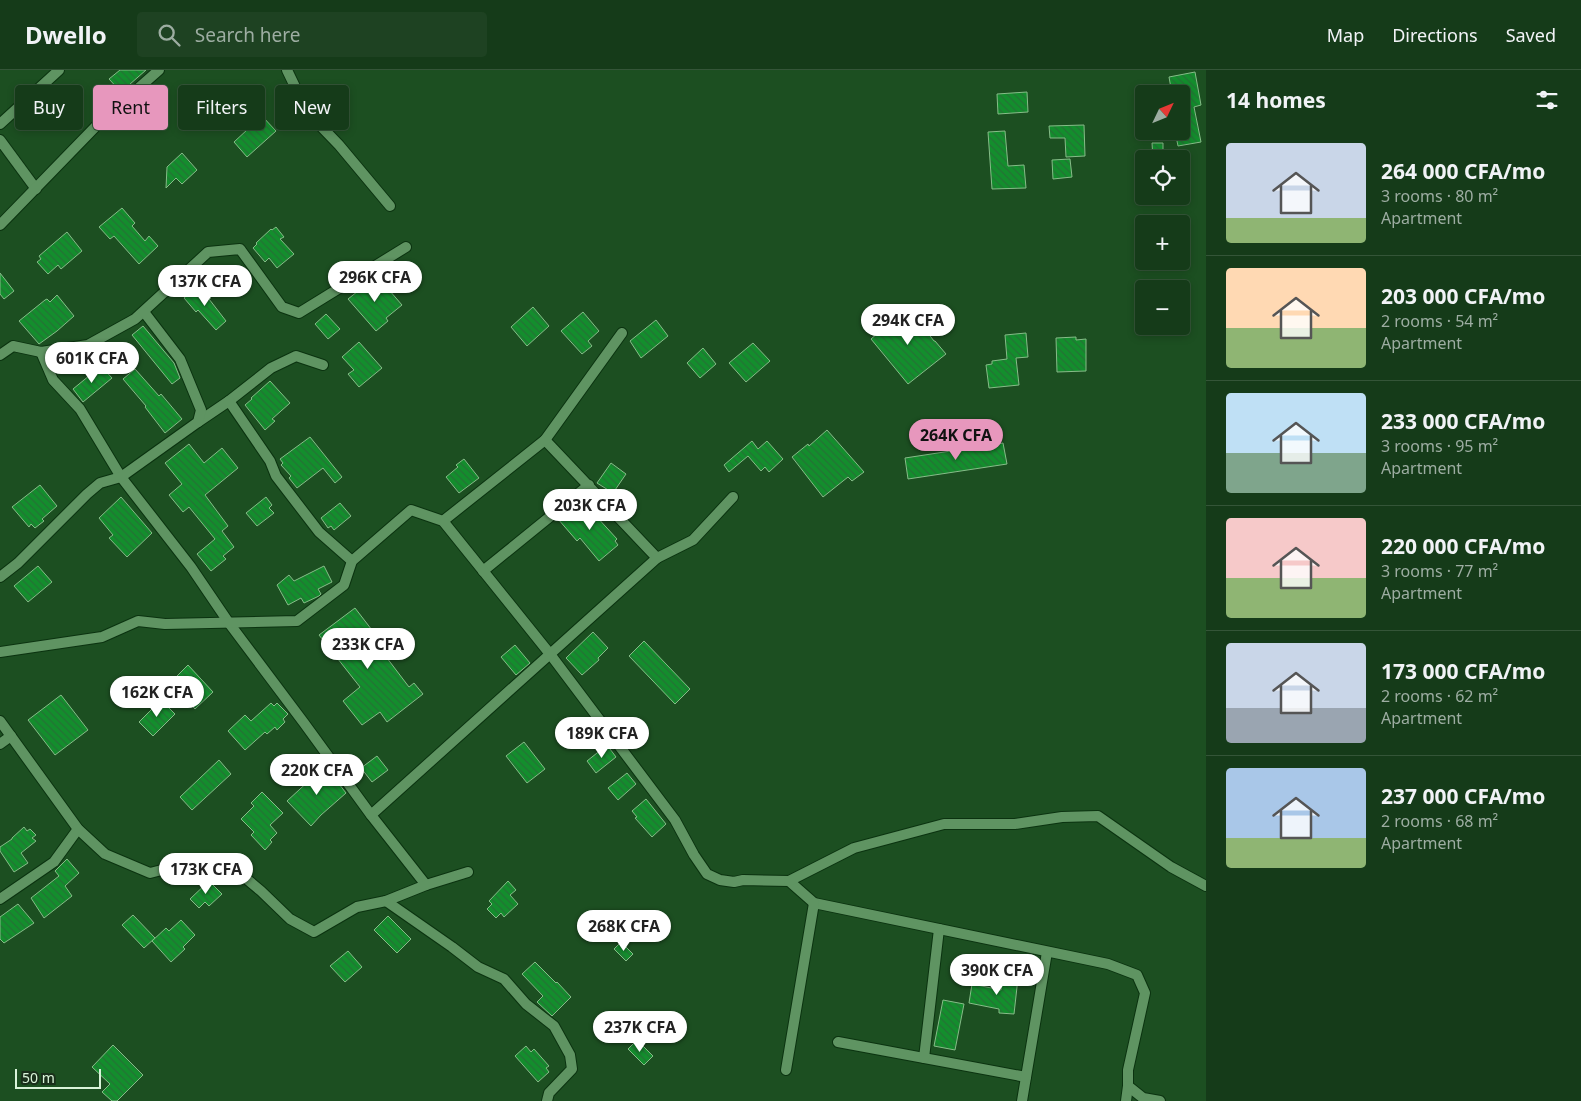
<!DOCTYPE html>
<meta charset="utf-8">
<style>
body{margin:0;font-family:"Noto Sans",sans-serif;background:#1e4222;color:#f1f3f6;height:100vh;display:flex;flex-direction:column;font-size:19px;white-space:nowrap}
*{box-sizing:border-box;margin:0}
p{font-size:16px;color:#9dada2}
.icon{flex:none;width:28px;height:28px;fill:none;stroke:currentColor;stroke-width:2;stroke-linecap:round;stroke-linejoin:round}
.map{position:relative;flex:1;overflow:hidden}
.sheet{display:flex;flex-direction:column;background:#153b19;width:375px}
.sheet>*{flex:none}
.banner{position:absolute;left:15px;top:15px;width:475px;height:45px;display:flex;gap:10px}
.needle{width:32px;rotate:47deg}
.controls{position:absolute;left:1135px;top:15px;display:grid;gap:10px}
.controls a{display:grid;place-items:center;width:55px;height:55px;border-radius:5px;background:#153b19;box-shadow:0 2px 8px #0003,0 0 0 1px #345538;font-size:25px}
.scale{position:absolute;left:15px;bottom:12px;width:86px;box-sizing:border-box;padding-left:5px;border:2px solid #d9f4d9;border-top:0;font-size:14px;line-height:18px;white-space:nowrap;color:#d9f4d9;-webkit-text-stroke:4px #1a2f1b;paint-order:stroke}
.price{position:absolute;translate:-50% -42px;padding:0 11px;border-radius:18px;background:#fff;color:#222;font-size:16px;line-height:32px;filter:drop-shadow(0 1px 2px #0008)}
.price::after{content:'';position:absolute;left:50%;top:30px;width:15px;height:11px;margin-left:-8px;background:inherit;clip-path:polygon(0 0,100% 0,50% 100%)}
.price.selected{background:#e797bd;color:#111}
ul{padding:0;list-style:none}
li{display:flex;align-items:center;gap:15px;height:125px;padding:0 20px}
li+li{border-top:1px solid #345538}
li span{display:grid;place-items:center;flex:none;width:140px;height:100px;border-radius:5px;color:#555}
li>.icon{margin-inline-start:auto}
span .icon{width:60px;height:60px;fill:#fffc;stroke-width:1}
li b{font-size:21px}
h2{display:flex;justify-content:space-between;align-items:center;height:60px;padding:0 20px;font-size:21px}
.tag{padding:0 18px;border-radius:5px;background:#153b19;box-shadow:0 2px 8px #0003,0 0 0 1px #345538;font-size:18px;line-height:45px}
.tag.selected{background:#e797bd;color:#111}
header{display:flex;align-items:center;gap:30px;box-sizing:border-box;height:70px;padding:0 25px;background:#153b19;border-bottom:1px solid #345538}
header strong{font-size:24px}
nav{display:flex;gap:28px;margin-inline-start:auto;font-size:18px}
.search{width:350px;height:45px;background:#1e4222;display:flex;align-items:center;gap:12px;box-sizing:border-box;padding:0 18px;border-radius:5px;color:#9dada2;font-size:19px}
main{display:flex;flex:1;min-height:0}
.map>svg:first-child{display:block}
</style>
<header>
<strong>Dwello</strong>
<div class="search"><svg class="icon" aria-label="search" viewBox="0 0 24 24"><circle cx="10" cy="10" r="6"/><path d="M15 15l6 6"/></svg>Search here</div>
<nav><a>Map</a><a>Directions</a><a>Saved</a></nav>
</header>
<main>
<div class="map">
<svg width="1206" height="1031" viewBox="0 0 1206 1031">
<defs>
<pattern id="building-back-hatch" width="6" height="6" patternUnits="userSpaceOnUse" patternTransform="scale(1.25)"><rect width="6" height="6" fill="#138e2d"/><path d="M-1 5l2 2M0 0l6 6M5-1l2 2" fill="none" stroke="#257235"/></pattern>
</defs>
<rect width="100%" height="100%" fill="#1c4f21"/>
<g fill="url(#building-back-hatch)" stroke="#86bc88">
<polygon points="120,0 146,0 121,22 109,9"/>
<polygon points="1195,2 1201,35 1194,37 1201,72 1178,76 1175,61 1181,61 1181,24 1172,24 1169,7"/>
<polygon points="1027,22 1028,42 998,44 997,24"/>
<polygon points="59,25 67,33 75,26 83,34 59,58 43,40"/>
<polygon points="262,46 276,61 247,87 234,72"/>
<polygon points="1084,55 1085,86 1066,87 1065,68 1050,68 1049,56"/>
<polygon points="1005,61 1008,96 1024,95 1026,118 992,119 988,62"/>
<polygon points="1152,73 1163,73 1163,89 1153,89"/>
<polygon points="182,83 197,100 182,114 176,108 166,118 167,97"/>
<polygon points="1070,89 1072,107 1053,109 1052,90"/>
<polygon points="122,138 135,153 132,156 145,171 149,166 158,176 139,194 114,166 110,169 99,157"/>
<polygon points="276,157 284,167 280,169 294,184 277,198 269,188 265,192 253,178 257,174 256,173 271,159 272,160"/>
<polygon points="67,162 82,181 61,199 58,195 48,204 37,192 41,189 39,186"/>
<polygon points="0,203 14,221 4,229 0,224"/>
<polygon points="377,206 402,235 386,248 388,251 376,261 348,229"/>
<polygon points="199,215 211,228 209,229 226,251 216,260 198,240 196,242 184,228"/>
<polygon points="57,225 74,246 57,261 39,274 19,251 45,230 47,229 50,232"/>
<polygon points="533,237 549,256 527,276 511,257"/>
<polygon points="908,237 934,271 935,271 946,284 908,314 871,269"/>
<polygon points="583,242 599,261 588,271 592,276 582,284 561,261"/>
<polygon points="326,244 340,259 328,269 315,254"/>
<polygon points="656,250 668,266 641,288 630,271"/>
<polygon points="143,256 174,293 180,308 172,314 132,265"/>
<polygon points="1026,263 1028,287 1016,288 1019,315 989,318 986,295 992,294 992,291 1007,289 1005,265"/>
<polygon points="1076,267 1076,270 1086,269 1086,301 1057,302 1056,268"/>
<polygon points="359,272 382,298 359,317 348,304 354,300 342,287"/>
<polygon points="753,273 770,291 746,312 729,293"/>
<polygon points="703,278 716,294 700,308 687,293"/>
<polygon points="101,296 112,308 83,332 73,319"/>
<polygon points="135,299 159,326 161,324 182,349 165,363 145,337 146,336 123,309"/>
<polygon points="270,311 290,333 272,349 275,351 265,360 245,335 252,329 251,328"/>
<polygon points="827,360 864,402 852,411 848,407 823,427 792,387 808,374 809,376"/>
<polygon points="310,367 342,407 335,413 323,398 297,418 289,408 291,406 281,395 283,393 280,389"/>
<polygon points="752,371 758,379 767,371 783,389 769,402 765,397 761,401 748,386 729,402 724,395"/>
<polygon points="1003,373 1007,394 908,409 905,388"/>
<polygon points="189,374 204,393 222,378 238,398 205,425 228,456 222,461 234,477 223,486 226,489 211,501 197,484 215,469 189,437 183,442 169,425 182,414 165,393"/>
<polygon points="464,389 479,408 459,423 446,407 458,397 456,395"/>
<polygon points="611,393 626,404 613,423 597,413"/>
<polygon points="40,415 57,436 42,449 44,451 35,458 31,454 29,457 12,437"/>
<polygon points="121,427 152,463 127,487 109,468 113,465 99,448"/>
<polygon points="266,427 272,435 269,438 274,443 257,456 246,443"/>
<polygon points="340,433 351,446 334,460 331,456 328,458 321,448"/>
<polygon points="585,434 617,469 615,471 618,475 599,491 580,468 577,471 558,449 571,438 576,443"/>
<polygon points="38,496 52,512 28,532 14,516"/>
<polygon points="324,496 332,512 318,519 321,524 319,526 304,533 301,528 288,535 277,515 289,505 294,511"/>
<polygon points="355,538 375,564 371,567 409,617 414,613 423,624 387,652 380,642 362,655 343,631 360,617 319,565"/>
<polygon points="593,562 608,578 598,588 599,590 582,605 566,588"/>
<polygon points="644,571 690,619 675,634 629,586"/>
<polygon points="515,575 530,593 516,605 501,587"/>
<polygon points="188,595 213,622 195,639 170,613"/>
<polygon points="61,625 88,660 55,685 28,650"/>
<polygon points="161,630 175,644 153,666 139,652"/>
<polygon points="271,633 274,636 277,633 288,644 283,649 285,652 277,660 275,657 267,664 265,662 245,680 228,661 245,645 251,651"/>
<polygon points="524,672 545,699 527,713 506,686"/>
<polygon points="607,675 616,687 596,703 587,691"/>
<polygon points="377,686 388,700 372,712 361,698"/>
<polygon points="219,690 231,704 192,740 180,727"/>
<polygon points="325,696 346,723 321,745 311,756 287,731"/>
<polygon points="627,703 636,714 618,730 608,718"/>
<polygon points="262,722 283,743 270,755 277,763 270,770 272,772 265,780 251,765 254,762 241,749 254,736 251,733"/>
<polygon points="646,729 666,754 652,767 635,748 637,747 632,741"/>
<polygon points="24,757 27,761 30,759 36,765 32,768 36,771 21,783 28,793 14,802 0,781 0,777 12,769 12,768"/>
<polygon points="67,789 79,803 65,816 72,826 44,848 31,828 59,806 55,801"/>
<polygon points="209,811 222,824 209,836 205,832 199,838 190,829"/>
<polygon points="508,811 516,820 510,825 518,834 504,847 501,843 496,848 487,839 492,834 489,831"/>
<polygon points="18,834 34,853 4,873 0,869 0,847"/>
<polygon points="133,845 155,868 144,878 122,855"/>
<polygon points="388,846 411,869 397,883 374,860"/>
<polygon points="181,850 195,865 183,877 185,879 171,892 152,871 166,858 169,861"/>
<polygon points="621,872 633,884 626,891 614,879"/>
<polygon points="348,881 362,897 345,912 330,896"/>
<polygon points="535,892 556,913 557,912 571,927 552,946 537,932 543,926 522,904"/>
<polygon points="1003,906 1018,908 1014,944 999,943 999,939 969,933 972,914 1001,920"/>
<polygon points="943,930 964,934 955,980 934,976"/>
<polygon points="637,970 653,986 644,995 628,979"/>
<polygon points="113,975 143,1005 117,1031 112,1031 102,1022 110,1014 92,997"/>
<polygon points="526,976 531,982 534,979 549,996 546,998 549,1002 538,1012 515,986"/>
</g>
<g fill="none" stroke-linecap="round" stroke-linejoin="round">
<g stroke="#0b3310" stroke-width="12">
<g id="minor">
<polyline points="287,0 299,25 313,48 339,75 390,136"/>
<polyline points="0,54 59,0"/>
<polyline points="0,70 36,119"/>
<polyline points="0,155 101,51 159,0"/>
<polyline points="41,282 53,310 80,339 121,407 191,497 229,553 304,653 371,745 426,815"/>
<polyline points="0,285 13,276 41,282 88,275 135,249 208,182 240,179 282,237 299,243 406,177"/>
<polyline points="229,331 271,298 296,286 323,295"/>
<polyline points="198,352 229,331 270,391 276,406 319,462 352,491"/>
<polyline points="545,370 657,488"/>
<polyline points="443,451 545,370 622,263"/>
<polyline points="483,501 589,415"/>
<polyline points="0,507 18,493 87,424 100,413 121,407 198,352 201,340 180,289 144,242"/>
<polyline points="0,582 102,567 138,551 165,554 297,551 344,515 352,491 411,440 443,451 550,584 675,750 694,785 707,804 720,810 734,812 743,810 789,811 814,833 1108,894 1137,905 1145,923 1128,1000 1128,1016 1143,1028 1160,1031"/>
<polyline points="0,651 78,759 105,784 150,803 189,793 231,796 261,821 290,849 314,862 357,837 386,831 426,815 468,802"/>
<polyline points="0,674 11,666"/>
<polyline points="371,745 657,488 693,470 733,427"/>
<polyline points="789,811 854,778 944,754 1015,754 1062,747 1098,746 1171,797 1206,816"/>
<polyline points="0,829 54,792 78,759"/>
<polyline points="386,831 452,877 478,897 504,909 526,934 554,956 570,985 572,999 549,1023 547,1031"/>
<polyline points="838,972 1026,1007"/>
<polyline points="924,988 939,859"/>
<polyline points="786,1000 814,833"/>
<polyline points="1022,1031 1047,882"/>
<polyline points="1126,1031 1128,1016"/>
</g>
</g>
<use href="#minor" stroke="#5f9462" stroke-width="10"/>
</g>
</svg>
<div class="controls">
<a><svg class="needle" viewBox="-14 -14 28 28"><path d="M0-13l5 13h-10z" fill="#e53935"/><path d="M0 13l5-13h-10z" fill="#9dada2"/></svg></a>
<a><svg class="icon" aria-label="locate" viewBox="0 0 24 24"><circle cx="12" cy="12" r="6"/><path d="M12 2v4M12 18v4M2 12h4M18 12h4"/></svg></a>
<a>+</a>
<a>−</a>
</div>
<div class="scale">50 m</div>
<b class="price" style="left:375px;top:233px">296K CFA</b>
<b class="price" style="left:205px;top:237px">137K CFA</b>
<b class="price" style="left:908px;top:276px">294K CFA</b>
<b class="price" style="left:92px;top:314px">601K CFA</b>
<b class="price selected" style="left:956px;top:391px">264K CFA</b>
<b class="price" style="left:590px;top:461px">203K CFA</b>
<b class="price" style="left:368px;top:600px">233K CFA</b>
<b class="price" style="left:157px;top:648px">162K CFA</b>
<b class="price" style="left:602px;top:689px">189K CFA</b>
<b class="price" style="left:317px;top:726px">220K CFA</b>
<b class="price" style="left:206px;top:825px">173K CFA</b>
<b class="price" style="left:624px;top:882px">268K CFA</b>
<b class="price" style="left:997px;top:926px">390K CFA</b>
<b class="price" style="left:640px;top:983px">237K CFA</b>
<div class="banner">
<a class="tag">Buy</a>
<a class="tag selected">Rent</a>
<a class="tag">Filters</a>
<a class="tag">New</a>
</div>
</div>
<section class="sheet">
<h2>14 homes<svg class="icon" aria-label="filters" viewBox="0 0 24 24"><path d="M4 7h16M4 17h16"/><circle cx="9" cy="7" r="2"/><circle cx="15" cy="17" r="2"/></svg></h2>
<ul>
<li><span style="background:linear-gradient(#c9d6e8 75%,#8fb573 0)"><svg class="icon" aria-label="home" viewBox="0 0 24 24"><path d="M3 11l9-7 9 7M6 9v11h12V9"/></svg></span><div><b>264 000 CFA/mo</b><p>3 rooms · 80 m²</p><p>Apartment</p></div></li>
<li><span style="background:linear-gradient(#ffd9b3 60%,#8fb573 0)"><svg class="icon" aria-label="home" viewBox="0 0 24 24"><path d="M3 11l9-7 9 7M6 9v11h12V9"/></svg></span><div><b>203 000 CFA/mo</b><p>2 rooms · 54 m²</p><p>Apartment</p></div></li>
<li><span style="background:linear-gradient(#bfe0f5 60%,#7fa58c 0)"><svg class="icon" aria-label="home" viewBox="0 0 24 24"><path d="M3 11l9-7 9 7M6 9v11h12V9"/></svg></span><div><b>233 000 CFA/mo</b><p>3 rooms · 95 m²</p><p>Apartment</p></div></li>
<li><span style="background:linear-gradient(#f6c9c9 60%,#8fb573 0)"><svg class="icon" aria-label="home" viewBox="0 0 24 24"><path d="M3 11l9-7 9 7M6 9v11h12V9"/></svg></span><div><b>220 000 CFA/mo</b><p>3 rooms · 77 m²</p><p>Apartment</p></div></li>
<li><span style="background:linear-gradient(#c9d6e8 65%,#9aa5b1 0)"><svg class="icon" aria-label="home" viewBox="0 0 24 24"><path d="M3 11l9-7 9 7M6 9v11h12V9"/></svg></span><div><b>173 000 CFA/mo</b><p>2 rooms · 62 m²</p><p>Apartment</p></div></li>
<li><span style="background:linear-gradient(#a9c7e8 70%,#8fb573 0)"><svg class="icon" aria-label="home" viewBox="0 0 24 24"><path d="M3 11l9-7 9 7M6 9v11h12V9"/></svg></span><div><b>237 000 CFA/mo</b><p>2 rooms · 68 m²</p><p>Apartment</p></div></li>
</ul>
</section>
</main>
